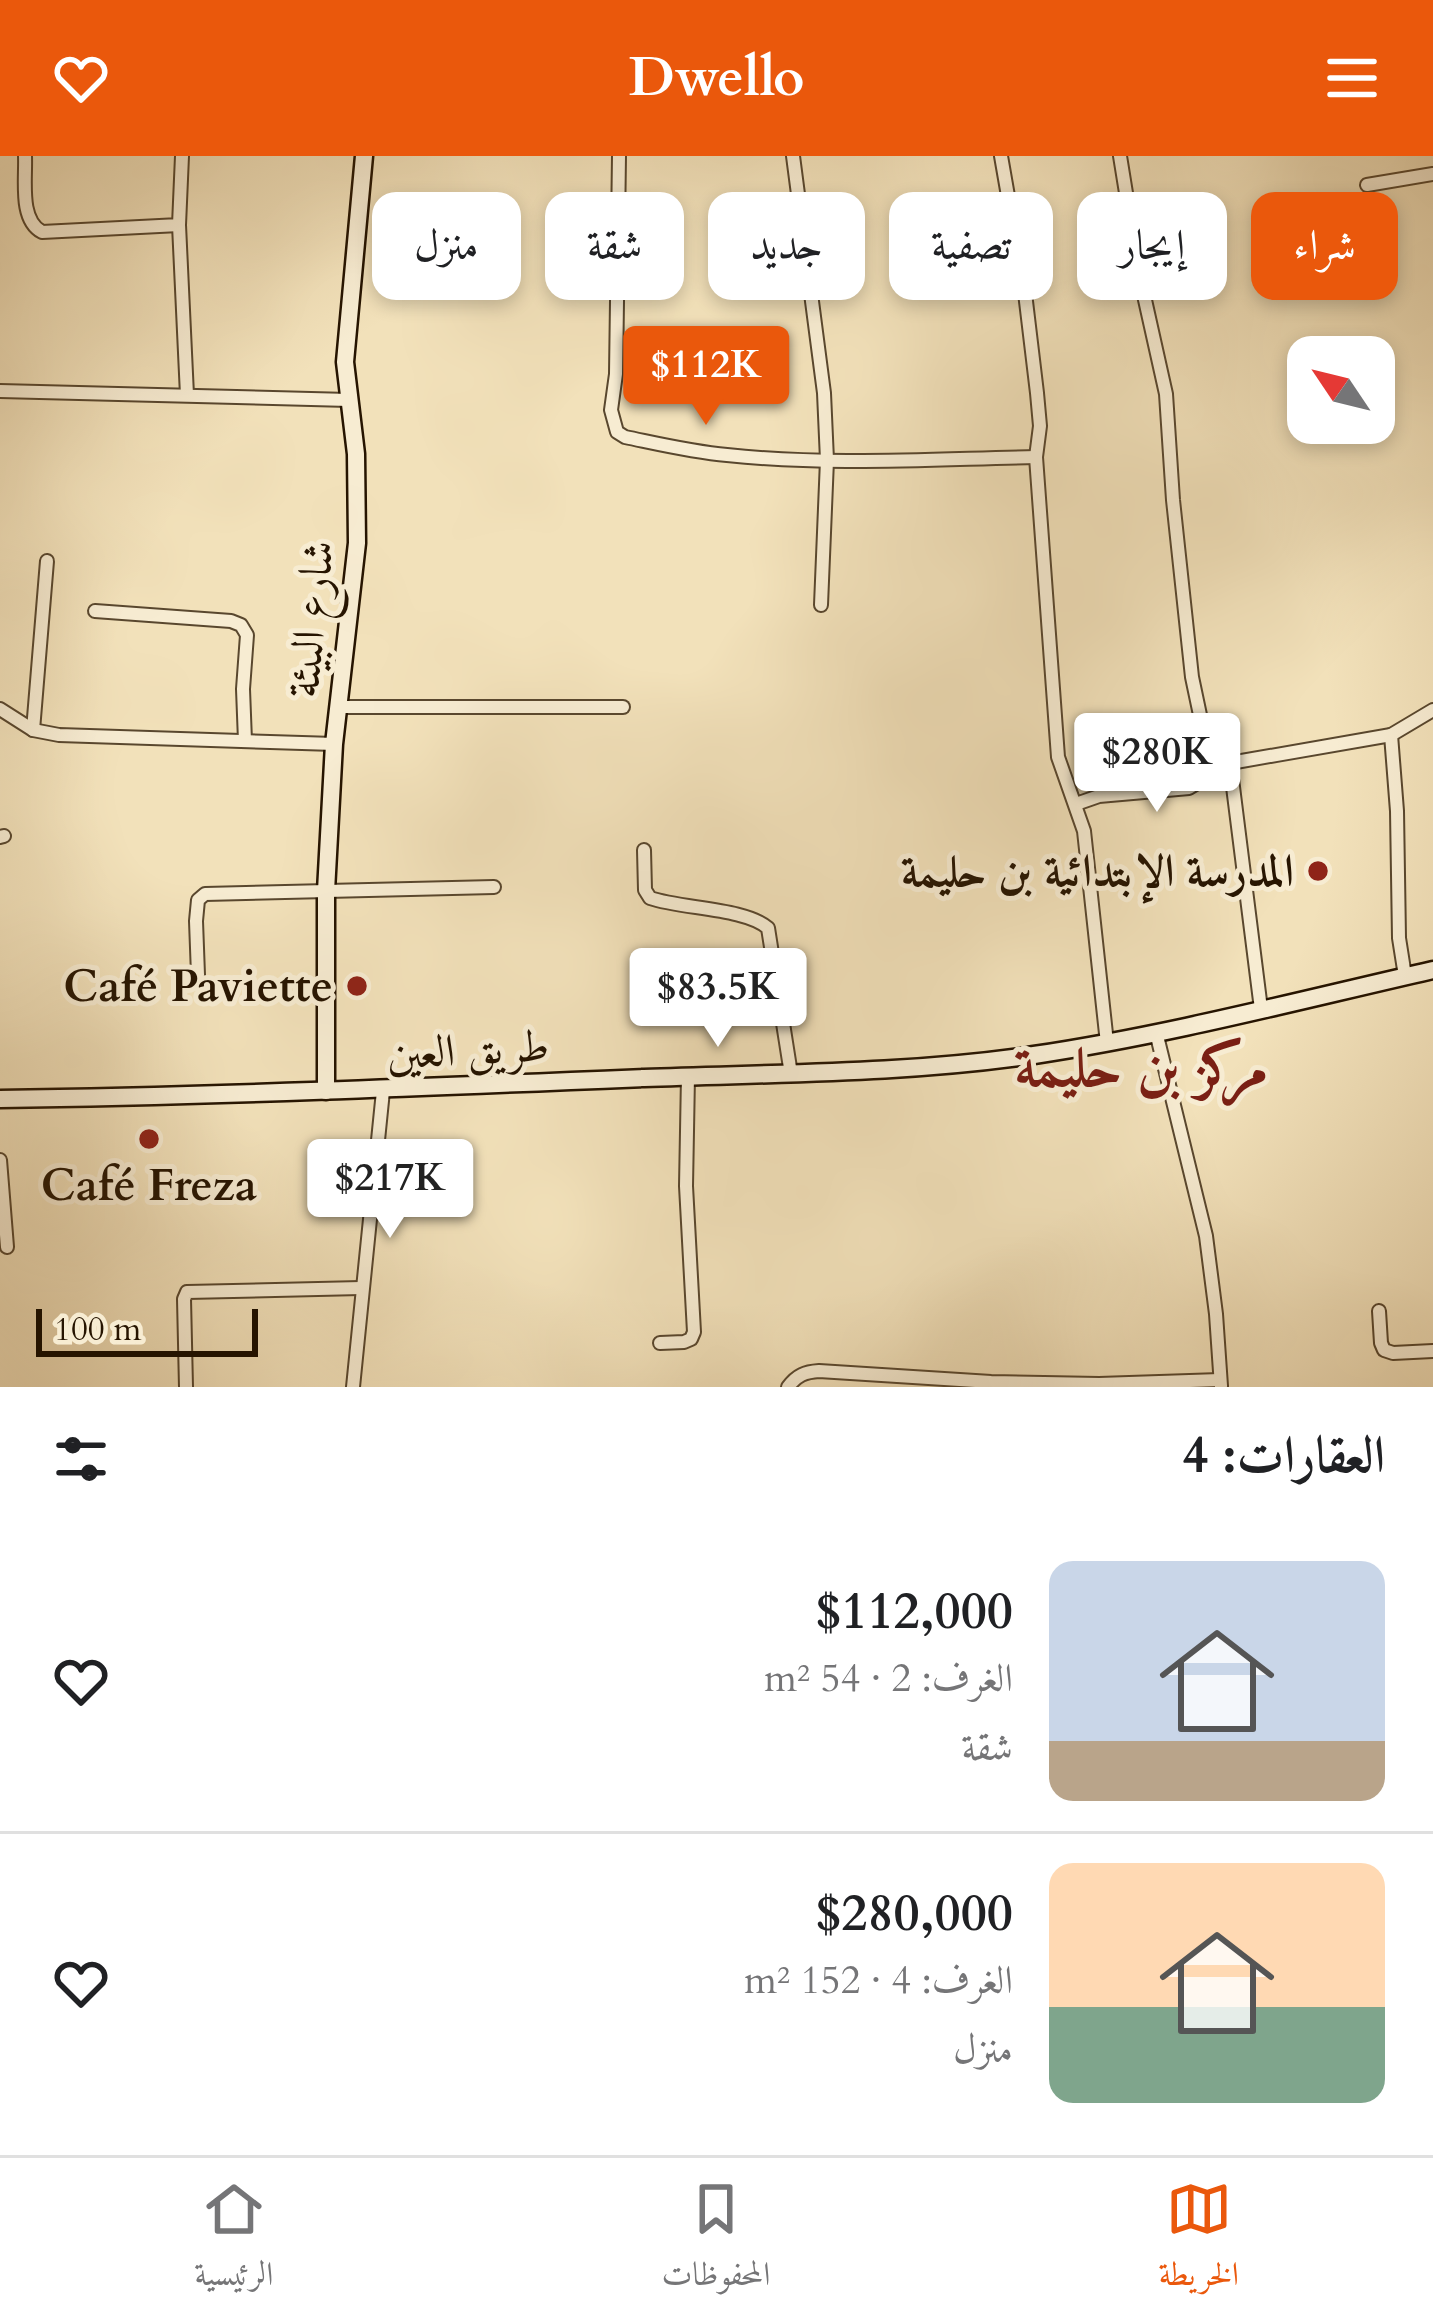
<!DOCTYPE html>
<html lang="ar">
<meta charset="utf-8">
<style>
body{margin:0;font-family:Cardo,Amiri,serif;background:#f2f2f2;color:#202124;direction:rtl;height:100vh;display:flex;flex-direction:column;font-size:45px;white-space:nowrap}
*{box-sizing:border-box;margin:0}
p{font-size:39px;color:#757577}
.icon{flex:none;width:66px;height:66px;fill:none;stroke:currentColor;stroke-width:2;stroke-linecap:round;stroke-linejoin:round}
.map{position:relative;height:1231px;overflow:hidden;direction:ltr}
.drawer{display:flex;flex-direction:column;background:#fff;flex:1}
.drawer>*{flex:none}
.top-card{position:absolute;left:36px;top:36px;width:1362px;height:108px;direction:rtl;display:flex;gap:24px}
.needle{width:78px;rotate:305deg}
.buttons{position:absolute;left:1287px;top:180px;display:grid;gap:24px}
.buttons a{display:grid;place-items:center;width:108px;height:108px;border-radius:24px;background:#fff;box-shadow:0 6px 18px #0003;font-size:60px}
.scale{position:absolute;left:36px;bottom:30px;width:222px;box-sizing:border-box;padding-left:12px;border:6px solid #261400;border-top:0;font-size:33px;line-height:42px;white-space:nowrap;color:#261400;-webkit-text-stroke:9px #f7ecd2;paint-order:stroke}
.price{position:absolute;translate:-50% -102px;padding:0 27px;border-radius:12px;background:#fff;color:#222;font-size:39px;line-height:78px;filter:drop-shadow(0 3px 6px #0008)}
.price::after{content:'';position:absolute;left:50%;top:72px;width:36px;height:27px;margin-left:-18px;background:inherit;clip-path:polygon(0 0,100% 0,50% 100%)}
.price.active{background:#ea580c;color:#fff}
ul{padding:0;list-style:none}
li{display:flex;align-items:center;gap:36px;height:300px;padding:0 48px}
li+li{border-top:3px solid #e0e0e0}
li span{display:grid;place-items:center;flex:none;width:336px;height:240px;border-radius:24px;color:#555}
li>.icon{margin-inline-start:auto}
span .icon{width:144px;height:144px;fill:#fffc;stroke-width:1}
li b{font-size:51px}
h2{display:flex;justify-content:space-between;align-items:center;height:144px;padding:0 48px;font-size:51px}
.pill{padding:0 42px;border-radius:24px;background:#fff;box-shadow:0 6px 18px #0003;font-size:42px;line-height:108px}
.pill.active{background:#ea580c;color:#fff}
header{display:flex;justify-content:space-between;align-items:center;height:156px;padding:0 48px;background:#ea580c;color:#fff;font-size:54px;font-weight:700}
.menu{display:flex;justify-content:space-around;align-items:center;height:168px;border-top:3px solid #e0e0e0;background:#fff;font-size:33px;color:#757577}
.menu a{display:grid;justify-items:center;gap:6px}
.menu .active{color:#ea580c}
.map>svg:first-child{display:block}
</style>
<header><svg class="icon" aria-label="menu" viewBox="0 0 24 24"><path d="M4 6h16M4 12h16M4 18h16"/></svg>Dwello<svg class="icon" aria-label="heart" viewBox="0 0 24 24"><path d="M12 20l-8-8c-3-5 5-10 8-4 3-6 11-1 8 4z"/></svg></header>
<div class="map">
<svg width="1433" height="1231" viewBox="0 0 1433 1231">
<rect width="100%" height="100%" fill="#f2e1ba"/>
<filter id="stains"><feTurbulence type="fractalNoise" baseFrequency=".00167" numOctaves="4"/><feColorMatrix values="0 0 0 0 .2 0 0 0 0 .09 0 0 0 0 .02 0 0 0 .5 -.17"/></filter>
<radialGradient id="worn" r=".72"><stop offset=".6" stop-color="#630" stop-opacity="0"/><stop offset="1" stop-color="#630" stop-opacity=".3"/></radialGradient>
<g fill="none" stroke-linecap="round" stroke-linejoin="round">
<g stroke="#59472e" stroke-width="16">
<g id="street">
<path d="M 25,0 C 26,24 19,64 42,76 L 179,69 L 182,0"/>
<path d="M 619,0 L 616,218 L 611,254 L 617,276 L 625,281 C 659,288 692,296 727,299 C 829,310 933,303 1036,301"/>
<polyline points="793,0 824,237 827,304 821,449"/>
<polyline points="1001,0 1025,137 1037,237 1040,270 1036,301 1058,601 1084,675 1107,887"/>
<polyline points="1120,0 1139,117 1166,238 1173,344 1192,521 1212,616"/>
<polyline points="1367,29 1433,18"/>
<polyline points="179,69 187,239"/>
<polyline points="0,235 349,244"/>
<polyline points="95,455 231,465 241,469 247,479 243,533 245,585"/>
<polyline points="338,551 623,551"/>
<polyline points="0,553 33,574 59,579 334,588"/>
<polyline points="33,574 47,405"/>
<polyline points="1391,579 1397,655 1399,782 1405,820"/>
<polyline points="1230,607 1261,853"/>
<polyline points="1076,648 1099,640 1189,632 1230,607 1391,579 1433,554"/>
<polyline points="0,681 4,680"/>
<path d="M 644,694 L 645,734 L 650,742 C 682,753 745,752 768,772 L 791,918"/>
<polyline points="198,819 196,765 198,744 205,738 494,731"/>
<polyline points="1156,876 1206,1080 1216,1158 1221,1230"/>
<polyline points="0,1004 7,1091"/>
<polyline points="1379,1155 1381,1187 1384,1194 1393,1197 1433,1195"/>
<polyline points="660,1187 684,1186 691,1183 694,1176 686,1030 688,920"/>
<polyline points="186,1231 184,1143 187,1136 361,1132"/>
<polyline points="353,1231 383,935"/>
<path d="M 788,1231 C 797,1219 805,1216 819,1215 L 991,1226 L 1099,1228 L 1220,1224"/>
</g>
</g>
<g stroke="#261400" stroke-width="21">
<g id="secondary">
<polyline points="326,935 326,735 334,588 357,387 356,298 345,206 364,0"/>
<path d="M 0,943 C 215,940 429,931 644,922 C 774,917 905,918 1034,899 C 1168,879 1301,844 1433,814"/>
</g>
</g>
<use href="#street" stroke="#f7ecd2" stroke-width="12"/>
<use href="#secondary" stroke="#f7ecd2" stroke-width="16"/>
</g>
<g fill="#8f2418" stroke="#f7ecd2" stroke-width="4.5">
<circle cx="1318" cy="715" r="12"/>
<circle cx="357" cy="830" r="12"/>
<circle cx="149" cy="983" r="12"/>
</g>
<g text-anchor="middle" dominant-baseline="central" stroke-width="10" stroke-linejoin="round" paint-order="stroke">
<g font-size="45" fill="#261400" stroke="#f7ecd2">
<text transform="translate(311 463) rotate(-84)">شارع البيئة</text>
<text transform="translate(468 894) rotate(-3)">طريق العين</text>
</g>
<g font-size="45" font-weight="bold" fill="#261400" stroke="#f7ecd2" text-anchor="end">
<text x="1294" y="715">المدرسة الإبتدائية بن حليمة</text>
<text x="333" y="830">Café Paviette</text>
<text x="149" y="1029" text-anchor="middle">Café Freza</text>
</g>
<g font-size="57" font-weight="bold" fill="#7a1f14" stroke="#f7ecd2">
<text x="1141" y="912">مركز بن حليمة</text>
</g>
</g>
<rect width="100%" height="100%" filter="url(#stains)"/>
<rect width="100%" height="100%" fill="url(#worn)"/>
</svg>
<div class="buttons">
<a><svg class="needle" viewBox="-14 -14 28 28"><path d="M0-13l5 13h-10z" fill="#e53935"/><path d="M0 13l5-13h-10z" fill="#757577"/></svg></a>
</div>
<div class="scale">100 m</div>
<b class="price active" style="left:706px;top:272px">$112K</b>
<b class="price" style="left:1157px;top:659px">$280K</b>
<b class="price" style="left:718px;top:894px">$83.5K</b>
<b class="price" style="left:390px;top:1085px">$217K</b>
<div class="top-card">
<a class="pill active">شراء</a>
<a class="pill">إيجار</a>
<a class="pill">تصفية</a>
<a class="pill">جديد</a>
<a class="pill">شقة</a>
<a class="pill">منزل</a>
</div>
</div>
<section class="drawer">
<h2>العقارات: 4<svg class="icon" aria-label="filters" viewBox="0 0 24 24"><path d="M4 7h16M4 17h16"/><circle cx="9" cy="7" r="2"/><circle cx="15" cy="17" r="2"/></svg></h2>
<ul>
<li><span style="background:linear-gradient(#c9d6e8 75%,#b9a48a 0)"><svg class="icon" aria-label="home" viewBox="0 0 24 24"><path d="M3 11l9-7 9 7M6 9v11h12V9"/></svg></span><div><b>$112,000</b><p>الغرف: 2 · 54 m²</p><p>شقة</p></div><svg class="icon" aria-label="heart" viewBox="0 0 24 24"><path d="M12 20l-8-8c-3-5 5-10 8-4 3-6 11-1 8 4z"/></svg></li>
<li><span style="background:linear-gradient(#ffd9b3 60%,#7fa58c 0)"><svg class="icon" aria-label="home" viewBox="0 0 24 24"><path d="M3 11l9-7 9 7M6 9v11h12V9"/></svg></span><div><b>$280,000</b><p>الغرف: 4 · 152 m²</p><p>منزل</p></div><svg class="icon" aria-label="heart" viewBox="0 0 24 24"><path d="M12 20l-8-8c-3-5 5-10 8-4 3-6 11-1 8 4z"/></svg></li>
</ul>
</section>
<nav class="menu">
<a class="active"><svg class="icon" aria-label="map" viewBox="0 0 24 24"><path d="M3 6l6-2 6 2 6-2v14l-6 2-6-2-6 2zM9 4v14M15 6v14"/></svg>الخريطة</a>
<a><svg class="icon" aria-label="saved" viewBox="0 0 24 24"><path d="M7 4h10v16l-5-4-5 4z"/></svg>المحفوظات</a>
<a><svg class="icon" aria-label="home" viewBox="0 0 24 24"><path d="M3 11l9-7 9 7M6 9v11h12V9"/></svg>الرئيسية</a>
</nav>
